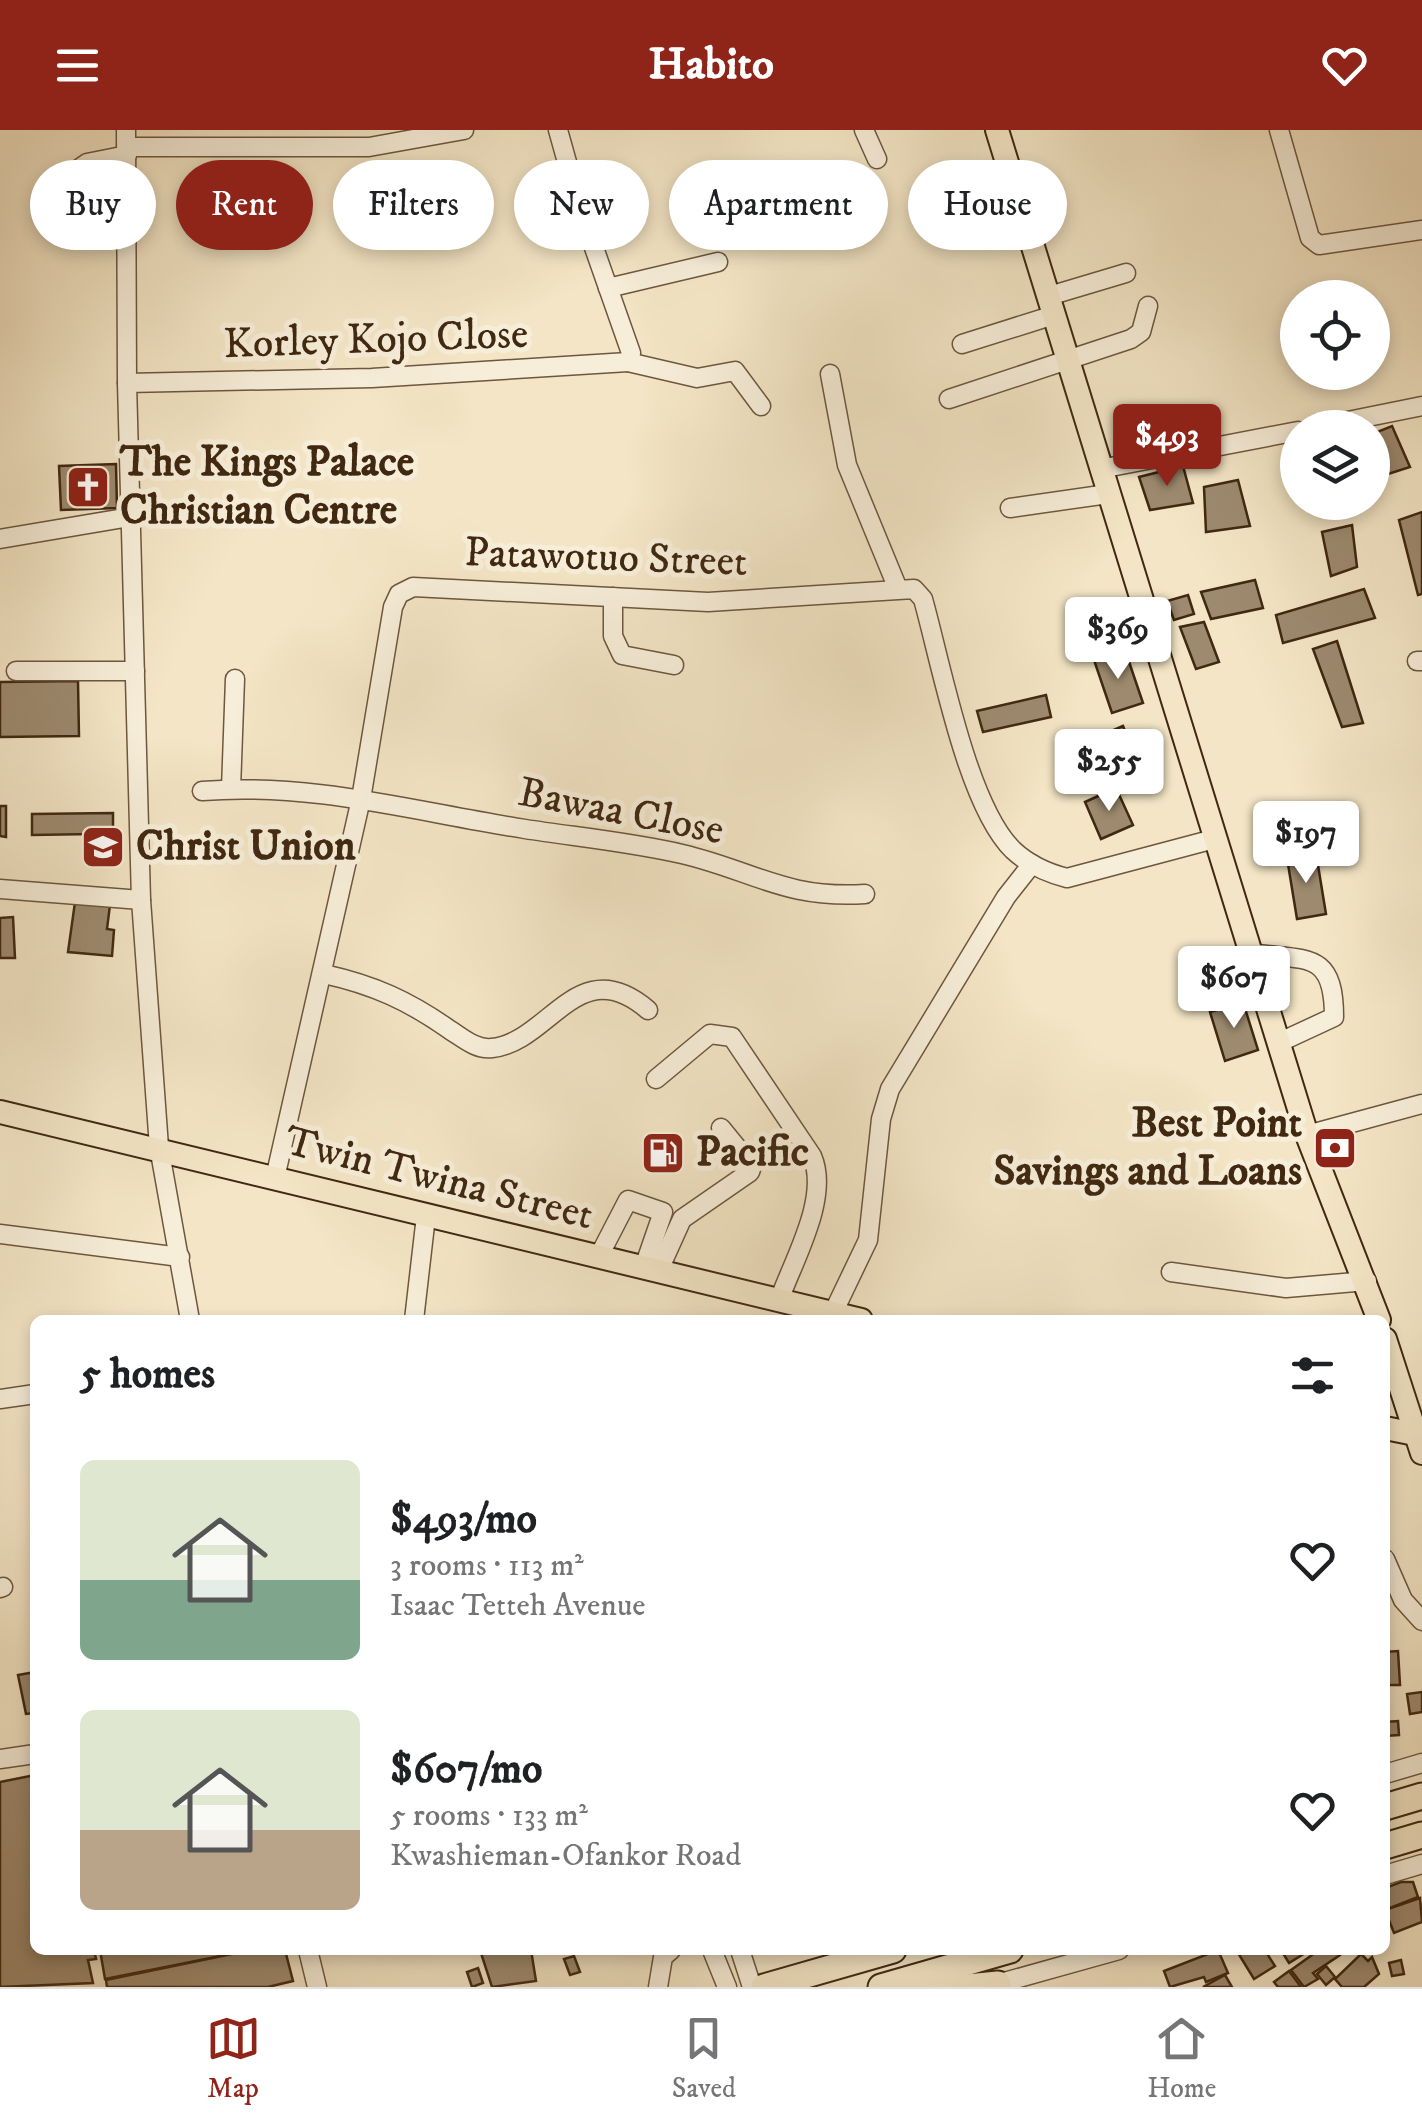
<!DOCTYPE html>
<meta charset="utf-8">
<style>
body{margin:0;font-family:"IM FELL DW Pica",serif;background:#f2f2f2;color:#202124;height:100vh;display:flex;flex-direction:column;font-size:38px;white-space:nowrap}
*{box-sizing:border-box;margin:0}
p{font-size:32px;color:#757577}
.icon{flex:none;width:55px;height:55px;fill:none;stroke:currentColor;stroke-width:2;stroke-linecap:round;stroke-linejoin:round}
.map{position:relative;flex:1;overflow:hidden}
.side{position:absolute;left:30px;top:1185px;width:1360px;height:640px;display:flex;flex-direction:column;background:#fff;border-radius:15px;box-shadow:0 5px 15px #0003}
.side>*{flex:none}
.hud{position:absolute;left:30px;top:30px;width:1362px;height:90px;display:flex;gap:20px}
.controls{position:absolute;left:1280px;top:150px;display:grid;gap:20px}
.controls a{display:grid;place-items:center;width:110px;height:110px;border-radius:50%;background:#fff;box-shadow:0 5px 15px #0003;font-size:50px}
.price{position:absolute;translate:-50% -85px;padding:0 22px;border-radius:10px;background:#fff;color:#222;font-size:32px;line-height:65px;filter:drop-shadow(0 2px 5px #0008)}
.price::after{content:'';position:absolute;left:50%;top:60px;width:30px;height:22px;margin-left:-15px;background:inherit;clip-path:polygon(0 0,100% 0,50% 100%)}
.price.on{background:#8f2418;color:#fff}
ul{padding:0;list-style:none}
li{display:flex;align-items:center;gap:30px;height:250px;padding:0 50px}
li span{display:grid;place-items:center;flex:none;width:280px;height:200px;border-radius:15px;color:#555}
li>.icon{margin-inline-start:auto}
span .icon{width:120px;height:120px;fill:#fffc;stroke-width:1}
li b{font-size:42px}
h2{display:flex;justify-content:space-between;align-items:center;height:120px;padding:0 50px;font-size:42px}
.tag{padding:0 35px;border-radius:45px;background:#fff;box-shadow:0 5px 15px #0003;font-size:35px;line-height:90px}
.tag.on{background:#8f2418;color:#fff}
header{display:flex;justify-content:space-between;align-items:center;height:130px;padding:0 50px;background:#8f2418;color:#fff;font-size:45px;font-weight:700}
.dock{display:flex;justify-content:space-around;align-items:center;height:140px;border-top:2px solid #e0e0e0;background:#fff;font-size:28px;color:#757577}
.dock a{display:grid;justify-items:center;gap:5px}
.dock .on{color:#8f2418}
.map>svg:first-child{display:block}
</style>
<header><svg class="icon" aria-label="menu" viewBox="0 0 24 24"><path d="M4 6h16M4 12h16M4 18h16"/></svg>Habito<svg class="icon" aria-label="heart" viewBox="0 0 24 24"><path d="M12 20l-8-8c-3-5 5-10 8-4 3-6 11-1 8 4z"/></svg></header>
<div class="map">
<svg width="1422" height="1857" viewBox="0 0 1422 1857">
<rect width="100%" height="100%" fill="#f3e5c5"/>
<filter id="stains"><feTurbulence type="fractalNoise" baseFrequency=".002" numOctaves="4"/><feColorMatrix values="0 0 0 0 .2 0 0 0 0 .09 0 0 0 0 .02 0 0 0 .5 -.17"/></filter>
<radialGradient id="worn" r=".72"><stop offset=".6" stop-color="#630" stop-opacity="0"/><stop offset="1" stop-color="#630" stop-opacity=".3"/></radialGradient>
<g fill="#9d8a6f" stroke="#402811" stroke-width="2.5">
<polygon points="1392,296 1410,337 1385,345 1372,320 1372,304"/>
<polygon points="116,334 117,378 61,380 59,336"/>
<polygon points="1183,336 1193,373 1150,380 1139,347"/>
<polygon points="1238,350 1250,396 1206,402 1204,357"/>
<polygon points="1422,382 1422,464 1418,465 1399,390"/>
<polygon points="1352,395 1357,437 1331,446 1322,402"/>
<polygon points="1255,450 1263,478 1211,489 1201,462"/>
<polygon points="1364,459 1375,488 1283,513 1276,485"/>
<polygon points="1188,465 1194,484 1174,490 1167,471"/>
<polygon points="1204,492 1219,532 1196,539 1180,497"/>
<polygon points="1337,511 1363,593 1342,597 1313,519"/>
<polygon points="1125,520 1143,573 1112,583 1094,530"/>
<polygon points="78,551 79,606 0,607 0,552"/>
<polygon points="1046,565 1051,587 983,602 977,581"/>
<polygon points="1123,596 1137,631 1085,650 1074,617"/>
<polygon points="1116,658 1133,695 1101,709 1085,672"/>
<polygon points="0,676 6,676 6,707 0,706"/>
<polygon points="113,683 113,729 93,730 93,704 32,705 32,684"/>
<polygon points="1316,723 1326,784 1297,789 1287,728"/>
<polygon points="75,772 110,775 107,799 114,800 112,826 68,822"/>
<polygon points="13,787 15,828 0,828 0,788"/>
<polygon points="1227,823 1237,860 1207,869 1196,832"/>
<polygon points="1243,872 1258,920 1225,931 1210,882"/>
<polygon points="1398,1521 1400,1555 1385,1555 1385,1522"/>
<polygon points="35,1542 35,1583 26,1584 18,1545"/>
<polygon points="1422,1562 1422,1582 1410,1584 1407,1564"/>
<polygon points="1398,1591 1399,1605 1385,1606 1385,1592"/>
<polygon points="35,1645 35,1820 94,1820 96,1829 88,1830 93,1853 0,1857 0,1652"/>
<polygon points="1401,1752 1413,1752 1418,1767 1385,1780 1385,1758"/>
<polygon points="1420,1768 1422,1792 1394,1803 1385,1780"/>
<polygon points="100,1820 230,1820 231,1824 105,1849"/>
<polygon points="251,1820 285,1820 293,1851 268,1857 107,1857 106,1850"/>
<polygon points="480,1820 531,1820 536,1851 492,1857"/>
<polygon points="1218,1820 1228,1843 1206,1852 1204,1847 1170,1857 1164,1841"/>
<polygon points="1243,1820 1270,1820 1266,1822 1275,1836 1254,1849 1238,1823"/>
<polygon points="1281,1820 1310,1820 1289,1833"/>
<polygon points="1319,1820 1337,1820 1340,1825 1313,1843 1318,1849 1304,1857 1291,1840"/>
<polygon points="1361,1824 1368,1831 1372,1827 1379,1844 1364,1857 1342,1857 1335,1849"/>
<polygon points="574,1826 580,1842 570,1845 564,1829"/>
<polygon points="1401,1830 1404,1844 1392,1846 1389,1833"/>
<polygon points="1326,1836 1335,1847 1326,1855 1317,1844"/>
<polygon points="478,1838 483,1853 472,1857 467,1842"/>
<polygon points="1289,1841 1301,1857 1278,1857 1274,1852"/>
<polygon points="1225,1845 1232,1857 1203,1857"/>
</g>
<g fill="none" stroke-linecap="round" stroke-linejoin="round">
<g stroke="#6d573e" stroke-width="21">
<g id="minor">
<polyline points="126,0 127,253 141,770 159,1017 190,1190"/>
<polyline points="864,0 877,29"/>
<polyline points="1279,0 1310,108 1319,115 1422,100"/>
<polyline points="127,17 369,17 464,0"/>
<polyline points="43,64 87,33 127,25"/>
<polyline points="608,158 718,132"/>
<polyline points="1049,166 1126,143"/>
<polyline points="962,214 1054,185"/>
<polyline points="628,232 697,248 735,241 761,276"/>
<polyline points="830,244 847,335 898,459"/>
<polyline points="127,253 372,248 628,232 631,223 579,75 558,0"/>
<polyline points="949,269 1131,209 1141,202 1148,176"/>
<polyline points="1313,298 1422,276"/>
<polyline points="1100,339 1298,301"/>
<polyline points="1010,378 1108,364"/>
<polyline points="0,409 130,387"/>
<polyline points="613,467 613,506 622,525 674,535"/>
<polyline points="1417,531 1422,531"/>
<polyline points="16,541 135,541"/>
<polyline points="231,659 235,549"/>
<path d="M 202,661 C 312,652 416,682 525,699 C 577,707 630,712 682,724 C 754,741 785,769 865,764"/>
<polyline points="0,759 141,770"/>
<path d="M 1250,823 C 1305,831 1334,819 1334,887 L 1278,913"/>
<path d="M 324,844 C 374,855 409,871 450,900 C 463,908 476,920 492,918 C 550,912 578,820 648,880"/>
<path d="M 656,949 L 710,904 L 732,907 L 812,1026 C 830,1067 794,1129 780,1168"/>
<polyline points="1307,1005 1422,974"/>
<path d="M 275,1048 L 361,669 L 393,477 L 399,464 L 413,457 L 708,472 L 914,459 L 923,469 C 941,533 967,675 1013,720 C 1028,734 1047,743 1067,748 L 1214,709"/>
<polyline points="0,1104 180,1127"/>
<polyline points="599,1126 628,1070 663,1082 644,1137"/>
<polyline points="659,1140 682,1089 750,1042 752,1036 721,998"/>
<polyline points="1171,1142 1286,1158 1367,1151"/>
<polyline points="834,1181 868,1110 881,989 890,959 1006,767 1032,734"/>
<polyline points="414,1190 426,1086"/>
<polyline points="0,1269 35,1264"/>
<polyline points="1385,1429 1403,1470 1422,1491"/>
<polyline points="0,1458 3,1457"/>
<polyline points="0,1629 35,1624"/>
<polyline points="1385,1644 1422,1633"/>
<polyline points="1385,1745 1422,1734"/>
<polyline points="308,1820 317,1857"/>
<polyline points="712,1820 727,1857"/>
<polyline points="740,1820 752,1857"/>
<polyline points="990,1856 1119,1820"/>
<polyline points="658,1857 663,1827 671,1820"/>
</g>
</g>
<g stroke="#402811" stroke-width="26">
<g id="major">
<polyline points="997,0 1307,1005 1379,1190"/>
<polyline points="0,982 861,1190"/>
<polyline points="1385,1209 1422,1323"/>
<polyline points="1385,1298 1415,1304"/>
</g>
</g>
<g stroke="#402811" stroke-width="29">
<g id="highway">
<polyline points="1385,1677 1422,1666"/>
<polyline points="1385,1716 1422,1705"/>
<polyline points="914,1854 960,1857"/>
<polyline points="764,1857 893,1820"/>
<polyline points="881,1857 1010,1820"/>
<polyline points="968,1857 998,1854"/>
</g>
</g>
<use href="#minor" stroke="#f7eed9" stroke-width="18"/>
<use href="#major" stroke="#f3e5c5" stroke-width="22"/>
<use href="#highway" stroke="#f3e5c5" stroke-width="25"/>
</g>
<defs>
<g id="church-square" transform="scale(2.25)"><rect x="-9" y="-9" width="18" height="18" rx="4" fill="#8f2418" stroke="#f7eed9"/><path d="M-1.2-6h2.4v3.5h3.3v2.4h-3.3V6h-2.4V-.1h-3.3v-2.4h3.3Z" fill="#fff"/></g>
<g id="school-square" transform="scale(2.25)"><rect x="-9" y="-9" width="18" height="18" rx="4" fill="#8f2418" stroke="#f7eed9"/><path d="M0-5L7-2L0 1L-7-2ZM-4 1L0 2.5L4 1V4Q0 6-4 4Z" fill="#fff"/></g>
<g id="bank-square" transform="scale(2.25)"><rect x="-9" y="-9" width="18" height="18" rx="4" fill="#8f2418" stroke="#f7eed9"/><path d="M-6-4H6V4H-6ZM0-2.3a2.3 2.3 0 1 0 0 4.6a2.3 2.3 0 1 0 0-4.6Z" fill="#fff"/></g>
<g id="fuel-square" transform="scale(2.25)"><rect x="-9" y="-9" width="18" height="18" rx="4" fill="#8f2418" stroke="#f7eed9"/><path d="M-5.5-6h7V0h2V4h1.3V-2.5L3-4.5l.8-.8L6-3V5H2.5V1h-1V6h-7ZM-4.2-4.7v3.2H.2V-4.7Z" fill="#fff"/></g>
</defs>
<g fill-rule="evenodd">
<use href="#church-square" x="88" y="357"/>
<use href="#school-square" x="103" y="717"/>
<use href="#bank-square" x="1335" y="1018"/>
<use href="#fuel-square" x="663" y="1023"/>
</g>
<g text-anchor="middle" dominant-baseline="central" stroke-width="10" stroke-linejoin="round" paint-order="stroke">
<g font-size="42" fill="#402811" stroke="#f7eed9">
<text transform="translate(376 210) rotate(-2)">Korley Kojo Close</text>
<text transform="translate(606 428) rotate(2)">Patawotuo Street</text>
<text transform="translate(621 682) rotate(11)">Bawaa Close</text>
<text transform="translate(439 1049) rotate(14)">Twin Twina Street</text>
</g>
<g font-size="42" font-weight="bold" fill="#402811" stroke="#f7eed9" text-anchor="start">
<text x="120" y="333">The Kings Palace<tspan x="120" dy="48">Christian Centre</tspan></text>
<text x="136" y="717">Christ Union</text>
<text x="1302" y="994" text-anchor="end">Best Point<tspan x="1302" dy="48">Savings and Loans</tspan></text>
<text x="696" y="1023">Pacific</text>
</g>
</g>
<rect width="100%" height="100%" filter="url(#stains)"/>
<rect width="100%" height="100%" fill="url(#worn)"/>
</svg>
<div class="controls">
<a><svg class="icon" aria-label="locate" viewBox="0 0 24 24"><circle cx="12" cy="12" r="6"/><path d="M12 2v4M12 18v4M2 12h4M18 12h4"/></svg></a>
<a><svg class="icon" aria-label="layers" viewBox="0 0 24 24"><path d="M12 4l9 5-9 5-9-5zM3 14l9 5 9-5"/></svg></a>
</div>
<b class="price on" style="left:1167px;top:359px">$493</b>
<b class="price" style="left:1118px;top:552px">$369</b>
<b class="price" style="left:1109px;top:684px">$255</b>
<b class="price" style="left:1306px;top:756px">$197</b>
<b class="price" style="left:1234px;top:901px">$607</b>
<div class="hud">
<a class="tag">Buy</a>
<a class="tag on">Rent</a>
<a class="tag">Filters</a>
<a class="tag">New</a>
<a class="tag">Apartment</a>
<a class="tag">House</a>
</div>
<section class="side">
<h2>5 homes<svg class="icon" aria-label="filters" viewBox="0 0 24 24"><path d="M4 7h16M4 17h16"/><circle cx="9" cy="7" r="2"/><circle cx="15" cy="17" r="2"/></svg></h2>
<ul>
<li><span style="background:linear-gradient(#dfe7d0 60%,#7fa58c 0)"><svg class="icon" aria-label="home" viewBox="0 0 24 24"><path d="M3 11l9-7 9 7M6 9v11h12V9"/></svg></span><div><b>$493/mo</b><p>3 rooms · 113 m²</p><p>Isaac Tetteh Avenue</p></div><svg class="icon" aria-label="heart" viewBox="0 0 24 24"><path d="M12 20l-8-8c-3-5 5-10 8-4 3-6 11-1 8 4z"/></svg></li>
<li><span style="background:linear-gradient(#dfe7d0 60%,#b9a48a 0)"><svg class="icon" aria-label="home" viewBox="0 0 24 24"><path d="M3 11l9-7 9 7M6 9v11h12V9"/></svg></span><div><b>$607/mo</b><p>5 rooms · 133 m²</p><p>Kwashieman-Ofankor Road</p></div><svg class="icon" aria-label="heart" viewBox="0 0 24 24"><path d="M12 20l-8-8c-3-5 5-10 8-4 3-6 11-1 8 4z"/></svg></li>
</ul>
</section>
</div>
<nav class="dock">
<a class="on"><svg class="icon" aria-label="map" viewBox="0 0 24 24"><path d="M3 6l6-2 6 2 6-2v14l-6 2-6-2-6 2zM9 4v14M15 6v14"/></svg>Map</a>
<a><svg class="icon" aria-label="saved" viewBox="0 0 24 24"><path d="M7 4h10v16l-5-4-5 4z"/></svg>Saved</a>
<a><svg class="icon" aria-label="home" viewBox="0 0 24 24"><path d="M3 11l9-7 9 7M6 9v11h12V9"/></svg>Home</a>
</nav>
